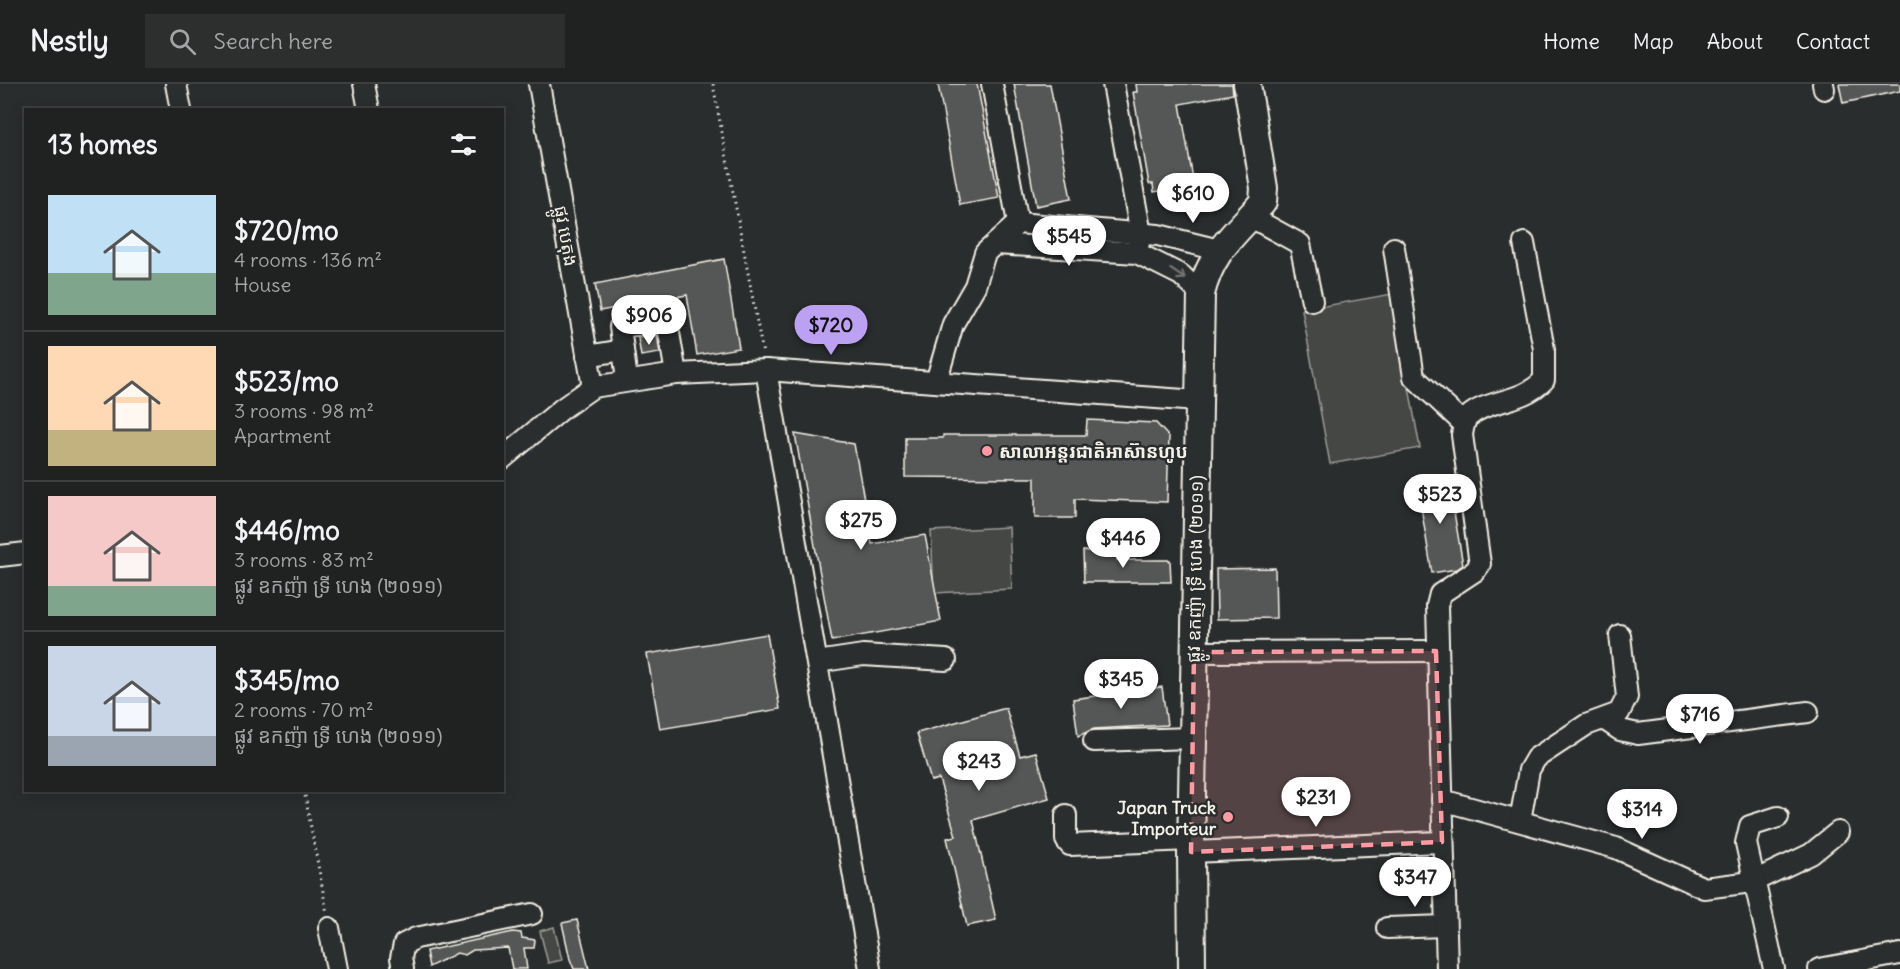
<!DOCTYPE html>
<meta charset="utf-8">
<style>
body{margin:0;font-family:Delius,"Noto Sans Khmer",sans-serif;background:#2d2f2f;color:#f1f3f6;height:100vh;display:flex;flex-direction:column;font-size:22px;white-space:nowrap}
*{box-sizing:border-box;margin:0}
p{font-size:20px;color:#a2a4a5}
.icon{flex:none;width:33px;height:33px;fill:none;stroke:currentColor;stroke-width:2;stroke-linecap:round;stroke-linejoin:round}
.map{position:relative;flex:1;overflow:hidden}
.details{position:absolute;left:24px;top:24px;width:480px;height:684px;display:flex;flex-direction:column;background:#202222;border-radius:0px;box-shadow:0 3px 15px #0003,0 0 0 2px #3d3f40}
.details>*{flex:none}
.price{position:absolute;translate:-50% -51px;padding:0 14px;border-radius:21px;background:#fff;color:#222;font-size:20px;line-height:39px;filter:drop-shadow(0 2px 3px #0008)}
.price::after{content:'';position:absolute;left:50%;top:36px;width:18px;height:14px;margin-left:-9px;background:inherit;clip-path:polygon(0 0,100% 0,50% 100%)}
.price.on{background:#bca0f2;color:#111}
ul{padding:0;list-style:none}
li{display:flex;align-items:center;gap:18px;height:150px;padding:0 24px}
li+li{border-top:2px solid #3d3f40}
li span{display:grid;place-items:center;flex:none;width:168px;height:120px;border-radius:0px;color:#555}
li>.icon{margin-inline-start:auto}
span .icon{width:72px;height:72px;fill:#fffc;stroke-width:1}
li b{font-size:26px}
h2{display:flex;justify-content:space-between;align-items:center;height:72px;padding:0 24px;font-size:26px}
header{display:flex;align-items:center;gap:36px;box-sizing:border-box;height:84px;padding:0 30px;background:#202222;border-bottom:2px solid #3d3f40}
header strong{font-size:28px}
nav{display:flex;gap:33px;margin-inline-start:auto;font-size:21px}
.search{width:420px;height:54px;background:#2d2f2f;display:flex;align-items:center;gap:15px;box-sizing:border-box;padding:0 21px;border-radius:0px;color:#a2a4a5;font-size:22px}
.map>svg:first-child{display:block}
</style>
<header>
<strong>Nestly</strong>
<div class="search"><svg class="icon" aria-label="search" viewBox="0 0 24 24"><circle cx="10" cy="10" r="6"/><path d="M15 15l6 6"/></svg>Search here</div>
<nav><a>Home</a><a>Map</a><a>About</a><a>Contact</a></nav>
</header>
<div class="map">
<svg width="1900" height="885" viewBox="0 0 1900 885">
<rect width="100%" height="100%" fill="#2a2d2e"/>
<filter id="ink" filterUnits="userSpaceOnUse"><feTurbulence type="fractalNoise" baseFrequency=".0167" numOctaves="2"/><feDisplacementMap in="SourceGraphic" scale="12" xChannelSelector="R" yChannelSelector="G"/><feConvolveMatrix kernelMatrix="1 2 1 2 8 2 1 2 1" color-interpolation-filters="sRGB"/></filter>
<g filter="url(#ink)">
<g fill="#444645" stroke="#9c9c96" stroke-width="1.5">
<polygon points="1392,210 1420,364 1330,380 1302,226"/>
<polygon points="1009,443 1012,505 934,509 931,447"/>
<polygon points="554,843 562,876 548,879 540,847"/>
</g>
<g fill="#555756" stroke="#f4f1e8" stroke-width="1.5">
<polygon points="938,0 977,0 999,114 960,121"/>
<polygon points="1014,0 1050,0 1071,115 1036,122"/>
<polygon points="1136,0 1232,0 1233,10 1180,20 1194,101 1154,108 1153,100 1149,100 1133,8 1137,8"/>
<polygon points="1839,0 1900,0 1900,7 1843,19"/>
<polygon points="724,175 739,264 697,271 687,211 600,227 595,200"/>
<polygon points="657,251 660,269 641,272 638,254"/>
<polygon points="1087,336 1156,339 1169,353 1167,418 1075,415 1075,434 1035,434 1035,394 905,393 905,354 943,354 943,351 1086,351"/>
<polygon points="795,350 854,360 872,460 925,451 941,537 832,557"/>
<polygon points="1448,393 1463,481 1457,485 1432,489 1417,399"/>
<polygon points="1083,467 1117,467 1117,476 1170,476 1171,498 1084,498"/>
<polygon points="1275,484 1276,534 1217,535 1216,485"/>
<polygon points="767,550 780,625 660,645 647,570"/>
<polygon points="1162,603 1167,641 1094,645 1078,652 1073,615"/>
<polygon points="1006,624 1020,672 1036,668 1049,714 973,736 996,836 967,842 947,754 956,752 939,695 931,697 917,649"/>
<polygon points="577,836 589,885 574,885 570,875 562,839"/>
<polygon points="513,848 521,849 522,854 535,856 534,864 524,864 527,885 512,885 508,864 473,866 465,871 457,869 429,883 426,867"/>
</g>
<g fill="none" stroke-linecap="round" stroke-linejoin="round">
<g stroke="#f4f1e8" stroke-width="24">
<g id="minor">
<polyline points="176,0 181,26"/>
<polyline points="364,0 369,26"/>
<polyline points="539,0 593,303"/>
<polyline points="992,0 1018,139"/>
<polyline points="1113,0 1141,150 1138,163"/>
<polyline points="1823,0 1824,5"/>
<polyline points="1251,133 1300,160 1312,217"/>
<polyline points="996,160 1137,169 1181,191 1201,210"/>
<polyline points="1394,164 1414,293 1464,340"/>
<polyline points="587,272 623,266"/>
<polyline points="766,286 870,885"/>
<polyline points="627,296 620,243 667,237 676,290"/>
<polyline points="936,298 953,240 975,202 985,169 1018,139 1158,151 1219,166"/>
<polyline points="502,375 563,324 593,303 676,290 766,286 1198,317"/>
<polyline points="0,472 26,469"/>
<polyline points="1194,568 1436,567"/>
<polyline points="817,578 863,571 946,576"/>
<polyline points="1605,636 1620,646 1638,650 1808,628"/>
<polyline points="1094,657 1193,654"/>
<polyline points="1442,716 1616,764 1704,804 1752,798 1811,770 1838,748"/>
<polyline points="1066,731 1066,756 1070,761 1191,756"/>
<polyline points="1520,737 1529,686 1536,674 1586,641 1619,629 1627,613 1620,551"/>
<polyline points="1191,768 1442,758"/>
<polyline points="329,844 337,885"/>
<polyline points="1387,844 1445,842"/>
<polyline points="403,885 401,874 404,860 416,854 532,830"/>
<path d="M 1447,885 L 1437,522 L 1440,510 L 1475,487 L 1480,480 L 1462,351 C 1463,345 1464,337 1468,333 C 1487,315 1521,320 1544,296 L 1544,265 L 1524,159"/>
<polyline points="1774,885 1746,759 1750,742 1778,733"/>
<polyline points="1819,885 1900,870"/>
</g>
</g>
<g stroke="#f4f1e8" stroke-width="30">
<path id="major" d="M 1192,885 L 1191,768 L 1201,210 C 1212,165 1235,151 1263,118 L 1264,104 L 1247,0"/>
</g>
<g stroke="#f4f1e8" stroke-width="3" stroke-dasharray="1.5 4.5" stroke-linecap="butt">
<polyline points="713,0 763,270"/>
<polyline points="304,706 327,829"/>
</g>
<use href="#minor" stroke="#2a2d2e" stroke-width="20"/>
<use href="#major" stroke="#2a2d2e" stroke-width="26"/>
</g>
<defs><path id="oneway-shaft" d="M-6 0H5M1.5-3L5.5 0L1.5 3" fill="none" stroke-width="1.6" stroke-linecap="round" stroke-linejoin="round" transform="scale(1.5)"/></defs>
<use stroke="#71726f" href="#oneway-shaft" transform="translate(1178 190) rotate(34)"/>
</g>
<path fill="#ff9aa2" fill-opacity="0.2" stroke="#ff9aa2" stroke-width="4.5" stroke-dasharray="12 8" stroke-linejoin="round" d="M 1436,567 L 1442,758 L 1191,768 L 1194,568 Z"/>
<g fill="#ff9aa2" stroke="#2a2d2e" stroke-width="2">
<circle cx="987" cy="367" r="6"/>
<circle cx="1228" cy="733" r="6"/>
</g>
<g text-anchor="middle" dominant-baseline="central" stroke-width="5" stroke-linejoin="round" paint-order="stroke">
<g font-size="18" fill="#f4f1e8" stroke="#2a2d2e">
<text transform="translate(566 152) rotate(80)">ផ្លូវ បេតុង</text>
<text transform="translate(1195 485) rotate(-89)">ផ្លូវ ឧកញ៉ា ទ្រី ហេង (២០១១)</text>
</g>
<g font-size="18" font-weight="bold" fill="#f4f1e8" stroke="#2a2d2e" text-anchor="start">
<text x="999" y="367">សាលាអន្ដរជាតិអាស៊ានហូប</text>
<text x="1216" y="723" text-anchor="end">Japan Truck<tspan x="1216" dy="21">Importeur</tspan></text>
</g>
</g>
</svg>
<b class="price" style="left:1193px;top:140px">$610</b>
<b class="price" style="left:1069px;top:183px">$545</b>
<b class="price" style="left:649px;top:262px">$906</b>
<b class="price on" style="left:831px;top:272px">$720</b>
<b class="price" style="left:1440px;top:441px">$523</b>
<b class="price" style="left:861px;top:467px">$275</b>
<b class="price" style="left:1123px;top:485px">$446</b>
<b class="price" style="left:1121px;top:626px">$345</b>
<b class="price" style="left:1700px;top:661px">$716</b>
<b class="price" style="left:979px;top:708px">$243</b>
<b class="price" style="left:1316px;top:744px">$231</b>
<b class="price" style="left:1642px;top:756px">$314</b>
<b class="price" style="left:1415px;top:824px">$347</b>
<section class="details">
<h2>13 homes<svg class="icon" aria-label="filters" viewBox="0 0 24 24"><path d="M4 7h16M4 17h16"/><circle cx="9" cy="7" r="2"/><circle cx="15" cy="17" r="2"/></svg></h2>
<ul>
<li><span style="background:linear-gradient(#bfe0f5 65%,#7fa58c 0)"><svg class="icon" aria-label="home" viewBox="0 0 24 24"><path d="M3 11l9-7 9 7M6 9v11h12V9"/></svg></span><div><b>$720/mo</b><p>4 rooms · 136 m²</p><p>House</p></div></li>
<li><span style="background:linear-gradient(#ffd9b3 70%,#c2b280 0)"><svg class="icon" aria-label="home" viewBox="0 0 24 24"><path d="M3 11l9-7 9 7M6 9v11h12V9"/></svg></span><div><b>$523/mo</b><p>3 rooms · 98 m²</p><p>Apartment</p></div></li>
<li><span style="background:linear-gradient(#f6c9c9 75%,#7fa58c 0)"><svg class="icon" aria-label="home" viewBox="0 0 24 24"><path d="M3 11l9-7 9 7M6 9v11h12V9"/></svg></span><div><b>$446/mo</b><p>3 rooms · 83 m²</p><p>ផ្លូវ ឧកញ៉ា ទ្រី ហេង (២០១១)</p></div></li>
<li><span style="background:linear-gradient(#c9d6e8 75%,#9aa5b1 0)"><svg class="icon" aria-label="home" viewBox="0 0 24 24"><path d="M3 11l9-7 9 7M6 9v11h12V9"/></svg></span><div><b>$345/mo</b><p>2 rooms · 70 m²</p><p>ផ្លូវ ឧកញ៉ា ទ្រី ហេង (២០១១)</p></div></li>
</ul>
</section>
</div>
